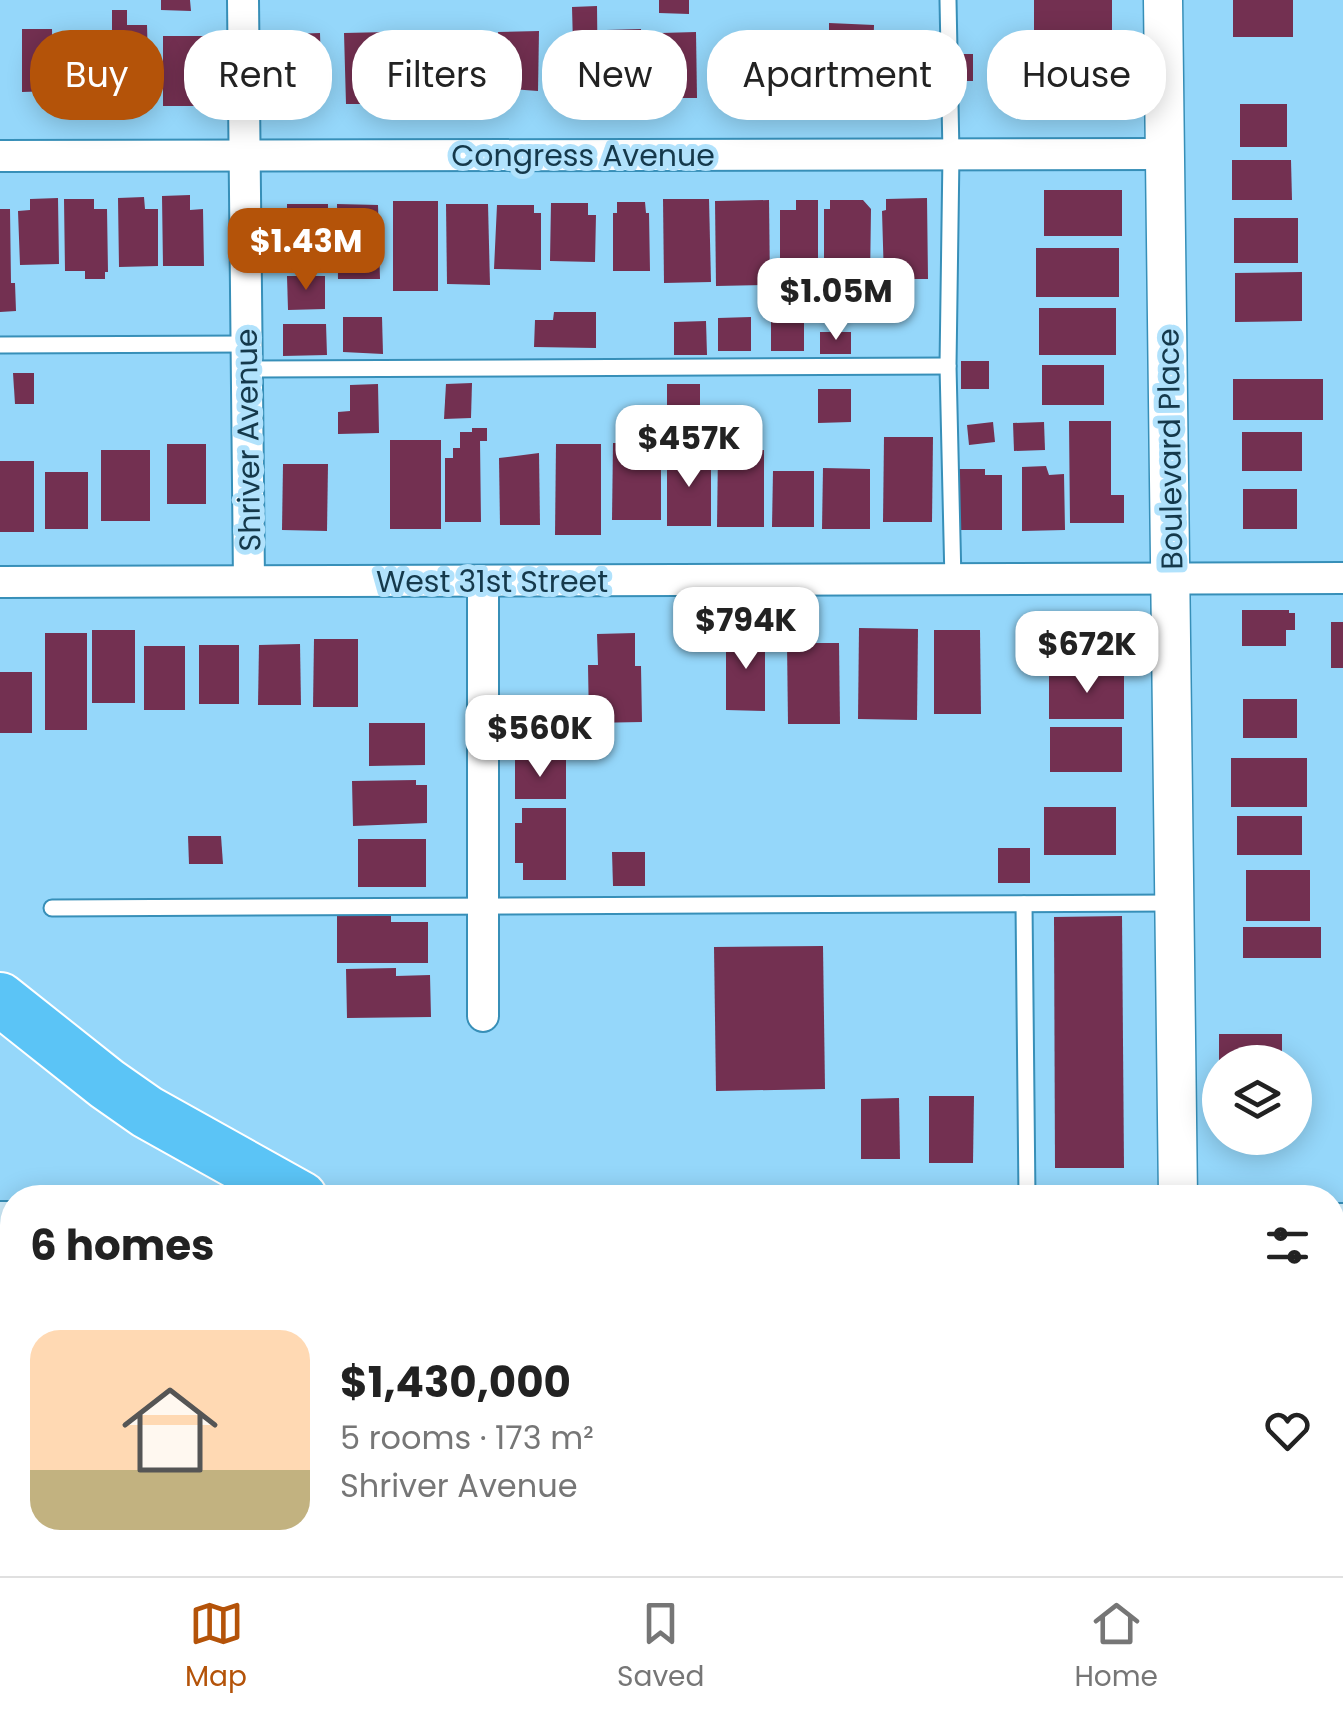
<!DOCTYPE html>
<meta charset="utf-8">
<style>
body{margin:0;font-family:Poppins,sans-serif;background:#f6f6f6;color:#222;height:100vh;display:flex;flex-direction:column;font-size:38px;white-space:nowrap}
*{box-sizing:border-box;margin:0}
p{font-size:32px;color:#767676}
.icon{flex:none;width:55px;height:55px;fill:none;stroke:currentColor;stroke-width:2;stroke-linecap:round;stroke-linejoin:round}
.map{position:relative;flex:1;overflow:hidden}
.drawer{position:absolute;left:0px;top:1185px;width:1345px;height:392px;display:flex;flex-direction:column;background:#fff;border-radius:40px 40px 0 0;box-shadow:0 5px 25px #0003}
.drawer>*{flex:none}
.guide{position:absolute;left:30px;top:30px;width:1285px;height:90px;display:flex;gap:20px}
.fabs{position:absolute;left:1202px;top:1045px;display:grid;gap:20px}
.fabs a{display:grid;place-items:center;width:110px;height:110px;border-radius:50%;background:#fff;box-shadow:0 5px 25px #0003;font-size:50px}
.price{position:absolute;translate:-50% -85px;padding:0 22px;border-radius:20px;background:#fff;color:#222;font-size:32px;line-height:65px;filter:drop-shadow(0 2px 5px #0008)}
.price::after{content:'';position:absolute;left:50%;top:60px;width:30px;height:22px;margin-left:-15px;background:inherit;clip-path:polygon(0 0,100% 0,50% 100%)}
.price.active{background:#b45309;color:#fff}
ul{padding:0;list-style:none}
li{display:flex;align-items:center;gap:30px;height:250px;padding:0 30px}
li span{display:grid;place-items:center;flex:none;width:280px;height:200px;border-radius:30px;color:#555}
li>.icon{margin-inline-start:auto}
span .icon{width:120px;height:120px;fill:#fffc;stroke-width:1}
li b{font-size:42px}
h2{display:flex;justify-content:space-between;align-items:center;height:120px;padding:0 30px;font-size:42px}
.chip{padding:0 35px;border-radius:40px;background:#fff;box-shadow:0 5px 25px #0003;font-size:35px;line-height:90px}
.chip.active{background:#b45309;color:#fff}
.tab-bar{display:flex;justify-content:space-around;align-items:center;height:140px;border-top:2px solid #e0e0e0;background:#fff;font-size:28px;color:#767676}
.tab-bar a{display:grid;justify-items:center;gap:5px}
.tab-bar .active{color:#b45309}
.map>svg:first-child{display:block}
</style>
<div class="map">
<svg width="1343" height="1576" viewBox="0 0 1343 1576">
<rect width="100%" height="100%" fill="#95d7fa"/>
<g fill="#733051">
<polygon points="161,0 190,0 191,11 161,10"/>
<polygon points="659,0 689,0 689,14 659,13"/>
<rect x="1034" y="0" width="78" height="41"/>
<rect x="1233" y="0" width="60" height="37"/>
<polygon points="597,6 598,100 571,101 571,94 553,95 553,44 573,44 572,7"/>
<polygon points="112,10 127,10 127,25 147,25 149,99 122,98 122,92 110,92 109,77 90,77 89,47 112,47"/>
<polygon points="829,23 874,25 872,94 829,91"/>
<polygon points="22,29 52,29 53,91 22,92"/>
<polygon points="641,29 643,97 608,97 606,30"/>
<polygon points="879,30 913,31 914,89 878,88"/>
<polygon points="539,31 538,91 496,88 498,32"/>
<polygon points="388,32 389,75 380,75 381,104 346,104 344,33"/>
<polygon points="696,32 697,98 662,98 661,33"/>
<polygon points="320,33 322,100 298,101 298,97 285,97 284,43 290,43 290,34"/>
<polygon points="763,35 800,35 802,95 765,92"/>
<rect x="163" y="36" width="42" height="70"/>
<polygon points="408,42 437,42 437,93 426,93 426,101 407,101 407,93 396,93 396,55 408,55"/>
<polygon points="441,46 484,48 485,106 441,105"/>
<rect x="957" y="54" width="16" height="27"/>
<rect x="1046" y="57" width="59" height="40"/>
<rect x="1240" y="104" width="47" height="43"/>
<polygon points="1232,160 1291,160 1292,200 1232,200"/>
<rect x="1044" y="190" width="78" height="46"/>
<polygon points="190,195 190,210 203,209 204,266 163,266 162,196"/>
<polygon points="144,197 145,209 158,209 158,266 119,267 118,198"/>
<polygon points="58,198 59,264 20,265 18,211 30,210 30,199"/>
<polygon points="927,198 928,279 884,279 882,211 886,210 886,199"/>
<polygon points="64,199 94,199 94,209 107,209 108,272 105,272 105,279 85,279 85,271 65,271"/>
<polygon points="663,199 709,199 711,282 664,283"/>
<polygon points="769,200 770,285 716,286 715,201"/>
<polygon points="796,200 818,200 818,288 780,288 780,210 796,210"/>
<polygon points="830,200 863,200 871,209 870,281 848,281 849,273 824,273 824,209 830,209"/>
<rect x="393" y="201" width="45" height="90"/>
<polygon points="617,202 645,202 646,213 649,213 650,271 613,271 613,213 617,213"/>
<polygon points="551,203 588,203 588,215 596,215 595,262 550,261"/>
<polygon points="287,204 328,204 328,268 305,268 305,261 287,261"/>
<polygon points="337,204 378,205 380,279 338,279"/>
<polygon points="446,204 488,204 490,285 447,284"/>
<polygon points="497,205 534,205 534,213 541,213 541,270 494,269"/>
<polygon points="0,209 10,209 11,283 15,283 16,311 0,312"/>
<rect x="1234" y="218" width="64" height="45"/>
<rect x="1036" y="248" width="83" height="49"/>
<polygon points="1302,272 1302,321 1235,322 1235,273"/>
<polygon points="287,276 325,276 325,309 288,310"/>
<rect x="1039" y="308" width="77" height="47"/>
<polygon points="554,312 596,312 596,348 534,347 535,320 553,320"/>
<polygon points="343,317 382,317 383,354 343,352"/>
<polygon points="751,317 751,351 718,351 718,318"/>
<rect x="771" y="317" width="33" height="34"/>
<polygon points="706,321 707,355 674,355 674,322"/>
<polygon points="283,324 326,324 327,355 283,356"/>
<rect x="820" y="332" width="31" height="22"/>
<rect x="961" y="361" width="28" height="28"/>
<rect x="1042" y="365" width="62" height="40"/>
<polygon points="13,373 34,373 34,404 15,404"/>
<rect x="1233" y="379" width="90" height="41"/>
<polygon points="472,383 471,418 444,419 446,384"/>
<polygon points="378,384 379,433 338,434 338,412 350,411 350,385"/>
<polygon points="667,384 700,384 700,417 667,418"/>
<polygon points="818,389 851,389 851,422 818,423"/>
<polygon points="1069,421 1111,421 1111,495 1124,495 1124,523 1070,523"/>
<polygon points="993,422 995,442 969,445 967,425"/>
<polygon points="1044,422 1045,450 1014,451 1013,423"/>
<polygon points="472,428 487,428 487,441 480,441 481,522 445,522 445,458 453,458 453,448 460,448 460,432 472,432"/>
<rect x="1242" y="432" width="60" height="39"/>
<polygon points="884,437 933,437 932,522 883,522"/>
<rect x="390" y="440" width="51" height="89"/>
<polygon points="613,443 661,443 661,520 612,520"/>
<rect x="167" y="444" width="39" height="60"/>
<polygon points="556,444 601,444 601,535 555,535"/>
<rect x="101" y="450" width="49" height="71"/>
<polygon points="718,450 764,450 764,527 717,527"/>
<polygon points="539,453 540,525 500,525 499,458"/>
<rect x="667" y="454" width="44" height="72"/>
<rect x="0" y="461" width="34" height="71"/>
<polygon points="283,464 328,464 327,531 282,530"/>
<polygon points="1046,466 1049,475 1064,474 1065,530 1022,531 1022,467"/>
<polygon points="823,468 870,469 870,529 822,529"/>
<polygon points="957,469 985,469 985,475 1002,475 1002,530 957,530"/>
<polygon points="773,471 814,471 814,527 772,527"/>
<rect x="45" y="472" width="43" height="57"/>
<rect x="1243" y="489" width="54" height="40"/>
<polygon points="1242,610 1289,610 1289,613 1295,613 1295,630 1286,630 1286,646 1242,646"/>
<rect x="1331" y="622" width="12" height="46"/>
<polygon points="859,628 918,629 917,720 858,719"/>
<rect x="92" y="630" width="43" height="73"/>
<polygon points="934,630 980,630 981,714 934,714"/>
<rect x="45" y="633" width="42" height="97"/>
<polygon points="635,633 635,666 641,666 642,722 589,723 588,665 598,665 597,634"/>
<polygon points="726,634 765,634 765,711 726,710"/>
<polygon points="314,639 358,639 358,707 313,707"/>
<polygon points="787,643 839,643 840,724 788,724"/>
<polygon points="300,644 301,705 258,705 259,645"/>
<rect x="199" y="645" width="40" height="59"/>
<rect x="144" y="646" width="41" height="64"/>
<rect x="0" y="672" width="32" height="61"/>
<polygon points="1124,672 1124,719 1049,719 1049,673"/>
<rect x="1243" y="699" width="54" height="39"/>
<polygon points="369,723 425,723 425,765 369,766"/>
<rect x="1050" y="727" width="72" height="45"/>
<rect x="1231" y="758" width="76" height="49"/>
<rect x="515" y="760" width="51" height="39"/>
<polygon points="416,780 416,785 427,785 427,823 353,826 352,781"/>
<rect x="1044" y="807" width="72" height="48"/>
<polygon points="522,808 566,808 566,880 523,880 523,863 515,863 515,823 522,823"/>
<rect x="1237" y="816" width="65" height="39"/>
<polygon points="188,836 221,836 223,864 189,864"/>
<rect x="358" y="839" width="68" height="48"/>
<rect x="998" y="848" width="32" height="35"/>
<polygon points="612,852 645,852 645,886 613,886"/>
<rect x="1246" y="870" width="64" height="51"/>
<polygon points="337,914 391,914 391,922 428,922 428,963 337,963"/>
<polygon points="1122,916 1124,1168 1055,1168 1054,917"/>
<rect x="1243" y="927" width="78" height="31"/>
<polygon points="823,946 825,1089 716,1091 714,947"/>
<polygon points="396,968 396,976 430,975 431,1017 347,1018 346,969"/>
<rect x="1219" y="1034" width="63" height="28"/>
<polygon points="929,1096 974,1096 973,1163 929,1163"/>
<polygon points="899,1098 900,1159 861,1159 861,1099"/>
<rect x="1332" y="1455" width="11" height="52"/>
<rect x="532" y="1565" width="79" height="11"/>
<polygon points="818,1565 891,1565 892,1576 818,1576"/>
<polygon points="987,1565 1060,1565 1060,1573 1047,1573 1048,1576 987,1576"/>
</g>
<g fill="none" stroke-linecap="round" stroke-linejoin="round">
<g stroke="#378fb8" stroke-width="19">
<g id="service">
<polyline points="948,0 951,154 948,366 953,581"/>
<polyline points="0,345 247,344"/>
<polyline points="248,369 948,366"/>
<polyline points="1024,904 1027,1198"/>
<polyline points="52,908 1173,903"/>
<polyline points="716,1565 716,1576"/>
<polyline points="1182,1565 1182,1576"/>
</g>
</g>
<g stroke="#378fb8" stroke-width="34">
<g id="minor">
<polyline points="243,0 249,581"/>
<polyline points="0,156 1165,154"/>
<polyline points="0,582 1343,578"/>
<polyline points="483,1016 483,581"/>
<polyline points="492,1565 492,1576"/>
</g>
</g>
<g stroke="#378fb8" stroke-width="41">
<g id="tertiary">
<polyline points="1163,0 1178,1198"/>
<polyline points="945,1565 945,1576"/>
</g>
</g>
<g stroke="#378fb8" stroke-width="44">
<g id="secondary">
<polyline points="0,1222 12,1222"/>
<polyline points="1332,1224 1343,1224"/>
</g>
</g>
<g stroke="#fff" stroke-width="56">
<g id="motorway">
<polyline points="0,999 107,1084 147,1112 301,1198"/>
<polyline points="0,1259 12,1279"/>
<polyline points="0,1410 12,1434"/>
<polyline points="73,1565 77,1576"/>
<polyline points="153,1565 157,1576"/>
<polyline points="329,1565 333,1576"/>
</g>
</g>
<use href="#service" stroke="#fff" stroke-width="15"/>
<use href="#minor" stroke="#fff" stroke-width="30"/>
<use href="#tertiary" stroke="#fff" stroke-width="38"/>
<use href="#secondary" stroke="#ceedfc" stroke-width="40"/>
<use href="#motorway" stroke="#5bc4f6" stroke-width="52"/>
</g>
<g text-anchor="middle" dominant-baseline="central" stroke-width="10" stroke-linejoin="round" paint-order="stroke">
<g font-size="30" fill="#15394b" stroke="#b1e2fc">
<text x="583" y="155">Congress Avenue</text>
<text transform="translate(248 440) rotate(-91)">Shriver Avenue</text>
<text transform="translate(1170 449) rotate(-91)">Boulevard Place</text>
<text x="492" y="581">West 31st Street</text>
</g>
</g>
</svg>
<div class="fabs">
<a><svg class="icon" aria-label="layers" viewBox="0 0 24 24"><path d="M12 4l9 5-9 5-9-5zM3 14l9 5 9-5"/></svg></a>
</div>
<b class="price active" style="left:306px;top:293px">$1.43M</b>
<b class="price" style="left:836px;top:343px">$1.05M</b>
<b class="price" style="left:689px;top:490px">$457K</b>
<b class="price" style="left:746px;top:672px">$794K</b>
<b class="price" style="left:1087px;top:696px">$672K</b>
<b class="price" style="left:540px;top:780px">$560K</b>
<div class="guide">
<a class="chip active">Buy</a>
<a class="chip">Rent</a>
<a class="chip">Filters</a>
<a class="chip">New</a>
<a class="chip">Apartment</a>
<a class="chip">House</a>
</div>
<section class="drawer">
<h2>6 homes<svg class="icon" aria-label="filters" viewBox="0 0 24 24"><path d="M4 7h16M4 17h16"/><circle cx="9" cy="7" r="2"/><circle cx="15" cy="17" r="2"/></svg></h2>
<ul>
<li><span style="background:linear-gradient(#ffd9b3 70%,#c2b280 0)"><svg class="icon" aria-label="home" viewBox="0 0 24 24"><path d="M3 11l9-7 9 7M6 9v11h12V9"/></svg></span><div><b>$1,430,000</b><p>5 rooms · 173 m²</p><p>Shriver Avenue</p></div><svg class="icon" aria-label="heart" viewBox="0 0 24 24"><path d="M12 20l-8-8c-3-5 5-10 8-4 3-6 11-1 8 4z"/></svg></li>
</ul>
</section>
</div>
<nav class="tab-bar">
<a class="active"><svg class="icon" aria-label="map" viewBox="0 0 24 24"><path d="M3 6l6-2 6 2 6-2v14l-6 2-6-2-6 2zM9 4v14M15 6v14"/></svg>Map</a>
<a><svg class="icon" aria-label="saved" viewBox="0 0 24 24"><path d="M7 4h10v16l-5-4-5 4z"/></svg>Saved</a>
<a><svg class="icon" aria-label="home" viewBox="0 0 24 24"><path d="M3 11l9-7 9 7M6 9v11h12V9"/></svg>Home</a>
</nav>
